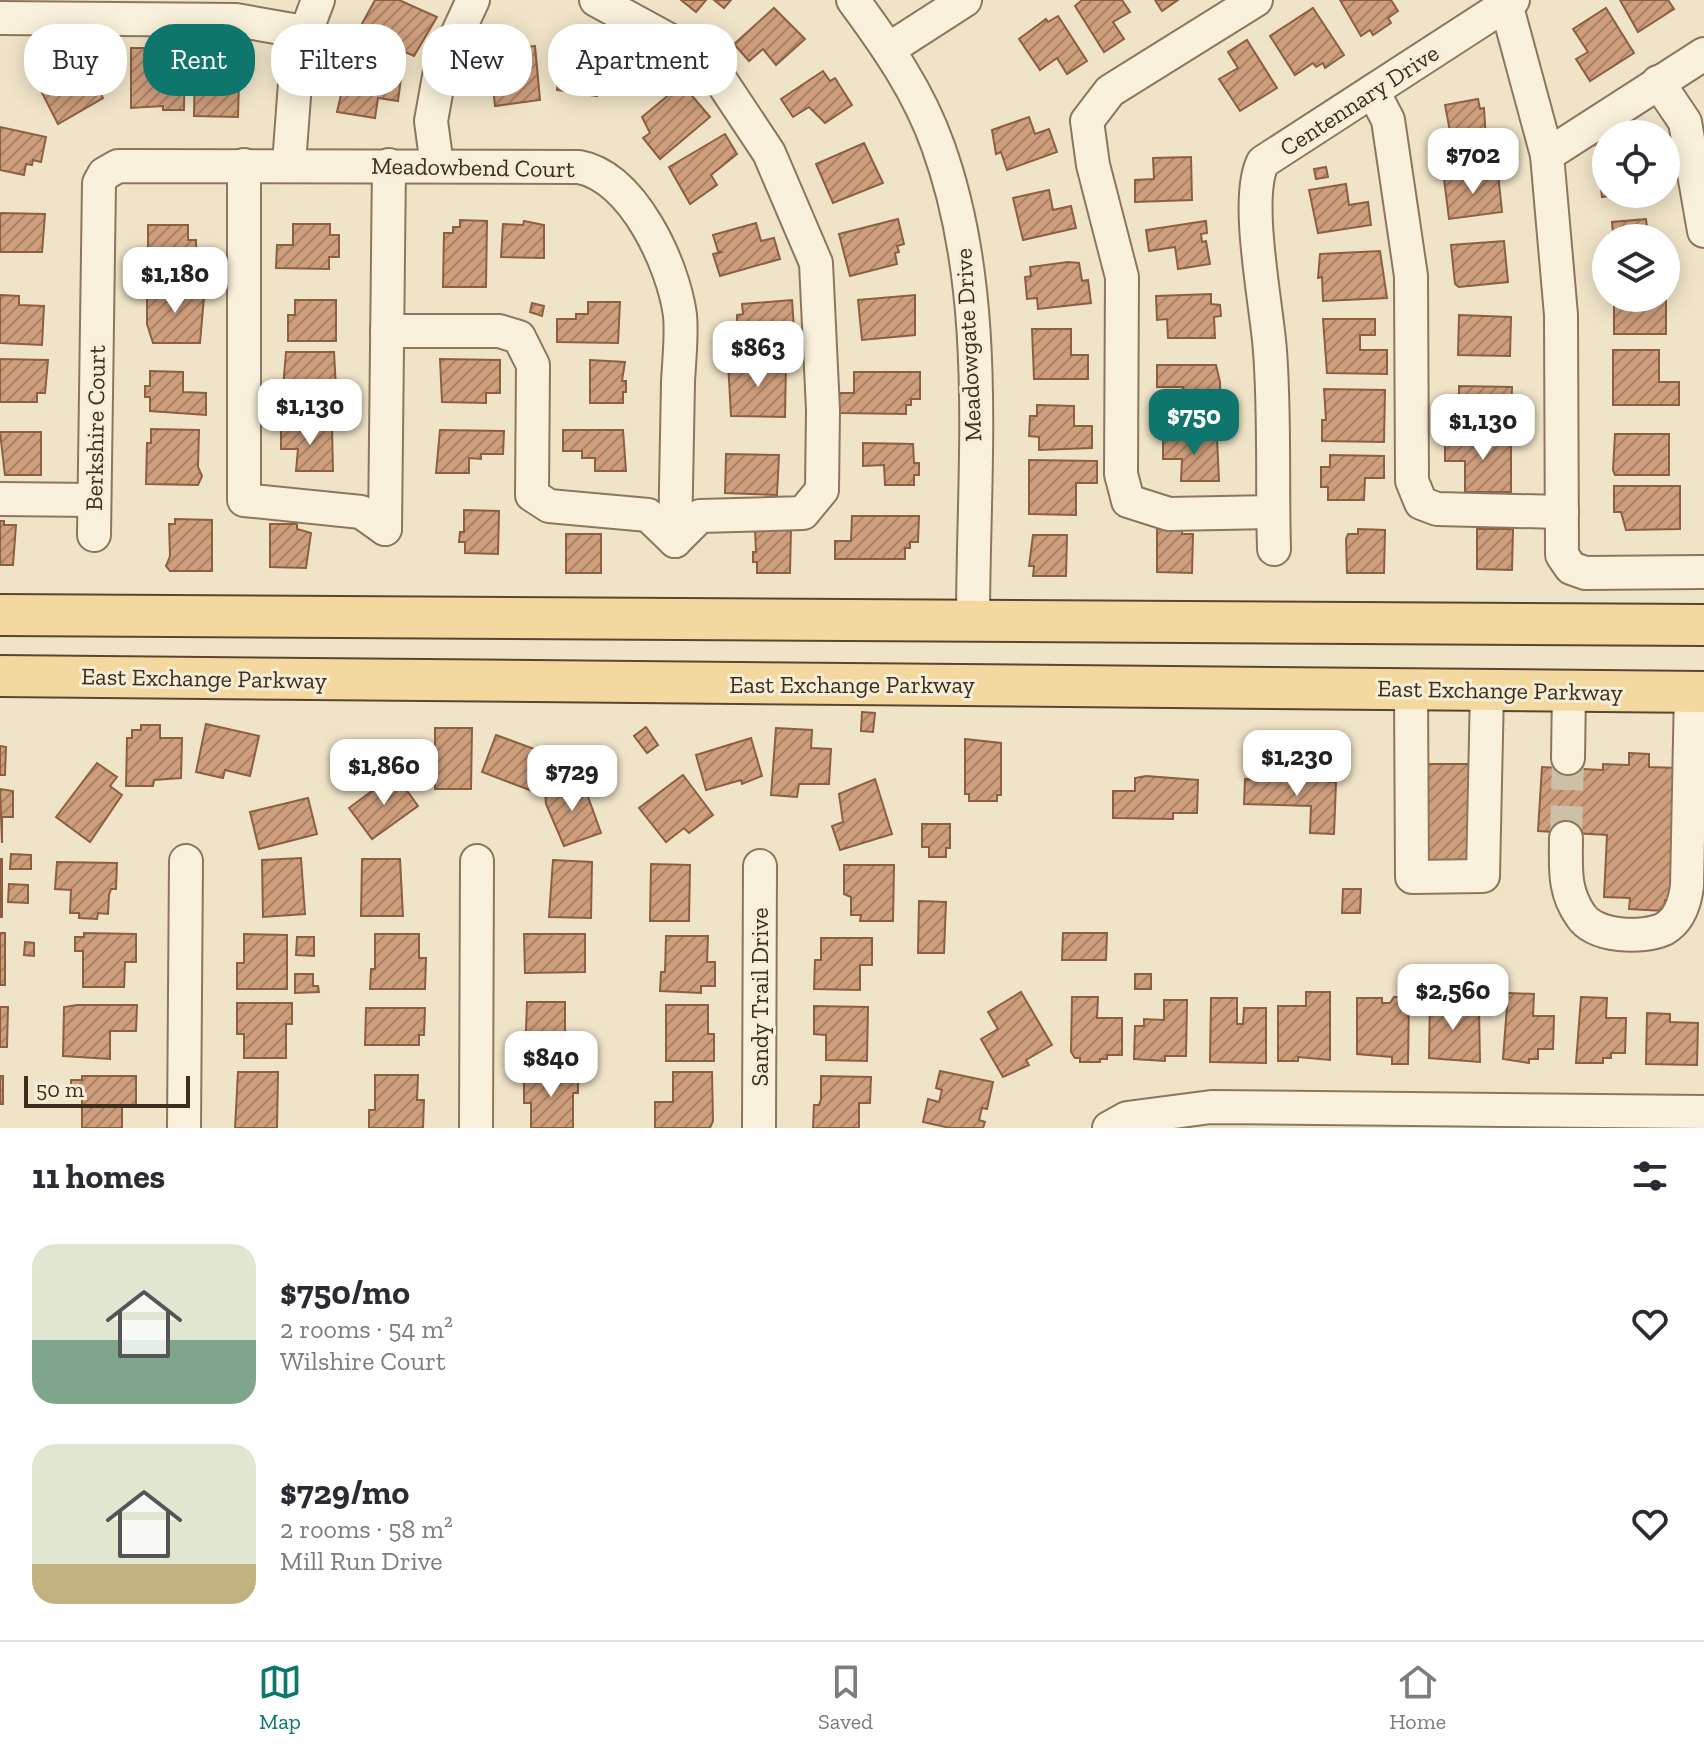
<!DOCTYPE html>
<meta charset="utf-8">
<style>
body{margin:0;font-family:"Zilla Slab",serif;background:#f2f2f3;color:#2b2b33;height:100vh;display:flex;flex-direction:column;font-size:30px;white-space:nowrap}
*{box-sizing:border-box;margin:0}
p{font-size:26px;color:#7c7c81}
.icon{flex:none;width:44px;height:44px;fill:none;stroke:currentColor;stroke-width:2;stroke-linecap:round;stroke-linejoin:round}
.map{position:relative;height:1128px;overflow:hidden}
.side{display:flex;flex-direction:column;background:#fff;flex:1}
.side>*{flex:none}
.hud{position:absolute;left:24px;top:24px;width:800px;height:72px;display:flex;gap:16px}
.controls{position:absolute;left:1592px;top:120px;display:grid;gap:16px}
.controls a{display:grid;place-items:center;width:88px;height:88px;border-radius:50%;background:#fff;box-shadow:0 4px 20px #0003;font-size:40px}
.scale{position:absolute;left:24px;bottom:20px;width:166px;box-sizing:border-box;padding-left:8px;border:4px solid #3d2e20;border-top:0;font-size:22px;line-height:28px;white-space:nowrap;color:#3d2e20;-webkit-text-stroke:6px #f7eed8;paint-order:stroke}
.price{position:absolute;translate:-50% -68px;padding:0 18px;border-radius:16px;background:#fff;color:#222;font-size:26px;line-height:52px;filter:drop-shadow(0 2px 4px #0008)}
.price::after{content:'';position:absolute;left:50%;top:48px;width:24px;height:18px;margin-left:-12px;background:inherit;clip-path:polygon(0 0,100% 0,50% 100%)}
.price.on{background:#0f766e;color:#fff}
ul{padding:0;list-style:none}
li{display:flex;align-items:center;gap:24px;height:200px;padding:0 32px}
li span{display:grid;place-items:center;flex:none;width:224px;height:160px;border-radius:24px;color:#555}
li>.icon{margin-inline-start:auto}
span .icon{width:96px;height:96px;fill:#fffc;stroke-width:1}
li b{font-size:34px}
h2{display:flex;justify-content:space-between;align-items:center;height:96px;padding:0 32px;font-size:34px}
.pill{padding:0 28px;border-radius:32px;background:#fff;box-shadow:0 4px 20px #0003;font-size:28px;line-height:72px}
.pill.on{background:#0f766e;color:#fff}
.tab-bar{display:flex;justify-content:space-around;align-items:center;height:112px;border-top:2px solid #e1e1e2;background:#fff;font-size:22px;color:#7c7c81}
.tab-bar a{display:grid;justify-items:center;gap:4px}
.tab-bar .on{color:#0f766e}
.map>svg:first-child{display:block}
</style>
<div class="map">
<svg width="1704" height="1128" viewBox="0 0 1704 1128">
<defs>
<pattern id="building-hatch" width="6" height="6" patternUnits="userSpaceOnUse" patternTransform="scale(2)"><rect width="6" height="6" fill="#cf9f7d"/><path d="M-1 1l2-2M0 6l6-6M5 7l2-2" fill="none" stroke="#a98266"/></pattern>
</defs>
<rect width="100%" height="100%" fill="#f0e4c8"/>
<g fill="url(#building-hatch)" stroke="#8d5f41" stroke-width="2">
<polygon points="375,0 399,0 437,17 414,56 358,31"/>
<polygon points="681,0 706,0 696,12"/>
<polygon points="714,0 731,0 724,8"/>
<polygon points="1082,0 1122,0 1130,12 1113,22 1124,39 1104,52 1075,6"/>
<polygon points="1155,0 1178,0 1162,11"/>
<polygon points="1340,0 1391,0 1398,11 1388,18 1391,23 1373,35 1370,30 1361,36"/>
<polygon points="1620,0 1668,0 1674,9 1638,32"/>
<polygon points="774,8 805,39 776,65 763,49 749,61 734,44"/>
<polygon points="1313,8 1344,55 1325,68 1323,63 1316,67 1313,63 1295,75 1270,36"/>
<polygon points="1606,8 1634,53 1590,81 1576,59 1588,52 1573,29"/>
<polygon points="1058,16 1087,61 1067,74 1057,58 1040,70 1019,39 1046,19 1048,22"/>
<polygon points="562,37 585,39 588,64 600,65 597,96 557,90"/>
<polygon points="1247,40 1277,88 1240,111 1219,79 1238,68 1228,52"/>
<polygon points="535,46 540,100 495,106 491,68 514,66 512,48"/>
<polygon points="131,48 185,48 184,110 163,110 163,106 131,108"/>
<polygon points="195,59 219,60 219,79 239,79 238,117 194,116"/>
<polygon points="85,62 103,98 58,124 38,85"/>
<polygon points="347,69 401,78 398,101 378,98 375,118 337,112"/>
<polygon points="823,71 830,81 835,78 852,105 825,123 809,107 793,117 781,99"/>
<polygon points="682,84 710,117 660,159 643,138 650,133 642,117"/>
<polygon points="1478,99 1480,109 1484,108 1486,140 1453,147 1445,105"/>
<polygon points="1029,117 1035,134 1049,129 1057,152 1007,170 1001,152 996,154 992,130"/>
<polygon points="0,127 46,137 41,162 33,160 32,165 26,164 24,175 0,170"/>
<polygon points="725,134 737,154 711,175 717,185 690,204 669,167"/>
<polygon points="1606,142 1606,194 1624,194 1602,197 1596,143"/>
<polygon points="864,143 883,183 833,203 816,164"/>
<polygon points="1191,157 1192,200 1135,202 1135,180 1154,179 1153,158"/>
<polygon points="1326,167 1328,177 1316,179 1314,169"/>
<polygon points="1498,173 1502,212 1449,219 1444,179"/>
<polygon points="1346,184 1349,205 1368,202 1371,225 1318,233 1309,190"/>
<polygon points="1049,190 1053,210 1071,206 1076,228 1023,240 1013,198"/>
<polygon points="0,213 45,214 42,252 0,252"/>
<polygon points="898,219 904,244 897,246 899,252 895,253 897,264 850,276 839,234"/>
<polygon points="1646,219 1648,238 1609,238 1609,234 1613,233 1612,222"/>
<polygon points="460,220 487,221 486,287 443,287 444,233 453,233 453,227 460,227"/>
<polygon points="524,221 544,225 544,258 501,257 503,224 523,225"/>
<polygon points="1206,221 1207,233 1201,234 1202,242 1206,241 1210,264 1178,269 1175,247 1149,251 1146,230"/>
<polygon points="756,223 761,241 774,238 780,259 720,276 713,254 721,252 718,251 713,235"/>
<polygon points="293,224 330,224 330,235 339,235 339,257 329,257 329,269 276,268 277,245 293,245"/>
<polygon points="148,225 188,225 188,240 196,240 196,267 148,267"/>
<polygon points="1504,241 1508,282 1459,287 1455,284 1451,245"/>
<polygon points="1380,251 1387,298 1323,301 1322,277 1318,278 1320,254"/>
<polygon points="1068,262 1079,263 1082,281 1088,280 1091,303 1038,309 1037,298 1027,299 1025,277 1031,276 1030,267"/>
<polygon points="147,289 201,289 204,297 200,343 153,343 147,324"/>
<polygon points="1666,293 1666,334 1614,334 1614,298 1666,298"/>
<polygon points="1211,294 1211,304 1220,305 1221,316 1214,317 1215,338 1168,338 1167,319 1157,320 1156,296"/>
<polygon points="0,295 19,296 19,305 44,306 42,345 0,343"/>
<polygon points="915,295 915,335 862,340 858,300"/>
<polygon points="295,300 336,300 336,341 288,341 288,315 295,315"/>
<polygon points="792,300 795,343 732,347 730,322 737,322 737,315 743,314 742,304"/>
<polygon points="588,302 620,302 618,343 557,342 557,319 576,319 576,314 588,314"/>
<polygon points="532,303 544,306 542,316 530,312"/>
<polygon points="1459,315 1511,317 1510,356 1458,355"/>
<polygon points="1323,319 1375,319 1375,335 1360,335 1360,350 1387,350 1387,374 1327,373"/>
<polygon points="1032,329 1071,329 1071,355 1088,355 1088,379 1034,379"/>
<polygon points="1613,350 1659,350 1659,382 1679,382 1679,405 1613,405"/>
<polygon points="286,352 334,352 337,406 286,406 282,400"/>
<polygon points="0,359 48,360 45,393 37,393 37,402 0,402"/>
<polygon points="440,359 500,360 500,393 486,393 486,403 442,402"/>
<polygon points="590,360 625,362 622,381 626,381 626,392 623,392 623,403 590,403"/>
<polygon points="728,362 786,362 785,417 731,416"/>
<polygon points="1157,365 1216,365 1220,382 1221,420 1170,420 1170,402 1180,402 1183,387 1157,387"/>
<polygon points="150,371 183,372 183,392 206,393 206,415 150,411 150,397 145,397 145,386 150,386"/>
<polygon points="854,372 920,372 920,399 911,399 911,405 906,405 906,414 839,413 839,393 854,393"/>
<polygon points="1459,386 1512,387 1511,427 1459,426"/>
<polygon points="1324,389 1385,390 1384,442 1322,441 1322,420 1326,420"/>
<polygon points="1037,405 1074,406 1074,426 1092,426 1092,448 1039,450 1039,437 1029,436 1030,416 1037,416"/>
<polygon points="281,426 332,426 333,471 296,471 298,449 281,449"/>
<polygon points="151,429 199,430 198,467 202,476 198,485 146,484 147,443 151,443"/>
<polygon points="440,430 504,431 503,454 481,454 481,459 469,458 469,473 436,473"/>
<polygon points="563,430 623,430 626,471 595,471 595,458 582,458 582,451 563,451"/>
<polygon points="0,432 41,432 41,475 5,475"/>
<polygon points="1615,434 1669,434 1669,475 1615,475 1613,470"/>
<polygon points="1163,437 1217,438 1219,481 1181,481 1182,459 1163,459"/>
<polygon points="1445,437 1511,438 1511,492 1465,492 1465,461 1445,461"/>
<polygon points="863,443 913,444 914,463 919,463 919,475 914,475 914,485 885,485 884,465 863,466"/>
<polygon points="726,454 779,455 777,495 725,493"/>
<polygon points="1330,455 1384,456 1384,478 1365,478 1364,500 1328,500 1328,487 1321,487 1321,467 1330,467"/>
<polygon points="1029,460 1097,461 1097,483 1076,483 1076,515 1029,514"/>
<polygon points="1614,486 1680,486 1680,529 1626,530 1621,512 1614,512"/>
<polygon points="464,510 499,511 498,554 465,553 465,542 459,542 460,532 464,532"/>
<polygon points="852,516 919,516 918,542 910,542 910,548 905,548 905,559 835,559 835,541 851,541"/>
<polygon points="175,519 212,520 212,571 170,571 166,566 170,556 169,524 175,524"/>
<polygon points="0,521 4,521 4,525 16,525 13,565 0,565"/>
<polygon points="270,524 297,524 297,529 311,533 306,568 270,567"/>
<polygon points="755,529 791,530 790,573 757,573 757,562 753,562 753,552 756,552"/>
<polygon points="1157,529 1182,529 1182,534 1193,534 1192,573 1157,572"/>
<polygon points="1358,529 1385,530 1384,573 1347,573 1346,539 1348,534 1358,534"/>
<polygon points="1477,529 1513,529 1512,570 1477,569"/>
<rect x="566" y="534" width="35" height="39"/>
<polygon points="1033,535 1067,535 1066,576 1033,576 1034,566 1029,566"/>
<polygon points="862,712 875,713 873,732 861,731"/>
<polygon points="206,724 259,736 250,776 225,770 223,778 196,772"/>
<polygon points="141,725 160,725 160,738 182,738 181,778 154,780 153,786 126,786 127,738 132,738 132,730 141,730"/>
<polygon points="646,727 658,745 647,753 634,736"/>
<polygon points="435,728 472,728 471,789 435,789"/>
<polygon points="776,728 812,730 811,748 831,749 829,784 799,784 797,797 771,795"/>
<polygon points="496,735 548,754 535,792 482,772"/>
<polygon points="751,738 762,776 742,784 741,780 706,790 696,755"/>
<polygon points="965,739 1001,743 1001,795 997,795 997,801 969,801 969,794 965,794"/>
<polygon points="0,746 6,747 5,775 0,775"/>
<polygon points="1629,753 1649,754 1649,767 1678,768 1671,900 1665,900 1664,911 1629,909 1630,898 1604,897 1607,835 1538,831 1542,767 1603,770 1603,764 1629,765"/>
<polygon points="97,763 117,777 110,786 122,795 90,842 56,817"/>
<polygon points="1428,764 1473,764 1472,867 1428,867"/>
<polygon points="395,774 418,806 372,839 349,808"/>
<polygon points="683,775 713,815 689,833 684,828 666,842 639,808"/>
<polygon points="1146,776 1198,780 1197,813 1173,813 1173,819 1113,818 1113,791 1135,791 1135,778"/>
<polygon points="1280,776 1336,782 1334,834 1310,833 1311,806 1244,804 1245,779 1280,780"/>
<polygon points="875,779 892,834 840,850 832,826 843,822 839,794"/>
<polygon points="582,780 601,833 564,846 546,804 545,793"/>
<polygon points="0,789 13,791 13,817 2,817 2,843"/>
<polygon points="308,798 317,834 259,849 250,812"/>
<polygon points="922,824 950,824 950,848 946,848 946,857 929,857 929,847 922,847"/>
<polygon points="11,854 31,855 31,869 10,869"/>
<polygon points="301,858 305,914 263,917 262,860"/>
<rect x="0" y="859" width="2" height="58"/>
<polygon points="362,859 400,859 403,916 361,916"/>
<polygon points="553,860 592,862 591,918 549,917"/>
<polygon points="57,862 117,863 116,889 111,889 109,895 108,914 98,913 97,919 79,918 79,913 70,913 71,890 55,889"/>
<polygon points="651,864 690,865 689,921 650,921"/>
<polygon points="844,865 894,865 893,921 860,921 861,915 851,915 851,897 844,894"/>
<polygon points="9,884 28,885 28,903 8,902"/>
<polygon points="1343,889 1361,889 1360,913 1342,913"/>
<polygon points="919,901 946,902 944,953 918,953"/>
<rect x="0" y="933" width="5" height="52"/>
<polygon points="84,933 136,934 136,962 125,962 124,987 83,987 83,951 75,951 75,937 84,937"/>
<polygon points="1063,933 1107,933 1106,960 1062,960"/>
<polygon points="244,934 287,935 287,989 237,989 237,963 244,963"/>
<polygon points="375,934 419,934 419,958 426,958 425,989 370,989 371,969 375,969"/>
<polygon points="524,934 585,934 585,972 525,973"/>
<polygon points="666,936 708,936 707,962 715,962 715,986 701,986 701,993 660,991 661,972 665,972"/>
<polygon points="297,937 314,937 314,956 296,955"/>
<polygon points="821,938 872,938 872,965 860,965 860,990 814,989 815,960 821,960"/>
<polygon points="25,942 34,943 34,956 24,955"/>
<polygon points="295,974 313,974 313,986 318,986 319,992 295,993"/>
<rect x="1135" y="974" width="16" height="15"/>
<polygon points="1021,992 1052,1045 1026,1060 1029,1065 1003,1077 981,1039 998,1029 988,1012"/>
<polygon points="1306,992 1330,992 1330,1060 1298,1057 1298,1061 1278,1061 1278,1006 1306,1006"/>
<polygon points="1508,993 1534,994 1533,1016 1554,1016 1553,1049 1538,1049 1538,1059 1529,1059 1529,1063 1503,1059"/>
<polygon points="1072,997 1098,997 1097,1018 1122,1018 1122,1055 1107,1055 1107,1059 1100,1059 1100,1062 1080,1062 1080,1058 1075,1058 1071,1052"/>
<polygon points="1394,997 1409,997 1408,1064 1392,1064 1392,1057 1357,1054 1357,998 1382,998 1382,1003 1390,1003"/>
<polygon points="1430,997 1455,997 1454,1011 1479,1011 1480,1062 1429,1058"/>
<polygon points="1581,997 1607,998 1606,1018 1626,1018 1625,1053 1611,1053 1611,1058 1603,1058 1603,1063 1576,1063"/>
<polygon points="1211,998 1237,998 1237,1024 1243,1024 1244,1008 1266,1008 1266,1063 1210,1062"/>
<polygon points="1164,1000 1187,1000 1186,1056 1165,1056 1165,1061 1134,1059 1135,1026 1144,1026 1144,1019 1164,1020"/>
<polygon points="527,1002 565,1002 565,1058 525,1058"/>
<polygon points="237,1003 292,1003 292,1024 286,1024 286,1058 244,1058 244,1034 237,1034"/>
<polygon points="77,1005 137,1005 136,1031 110,1031 110,1059 63,1056 64,1007"/>
<polygon points="666,1005 708,1005 708,1034 714,1034 714,1061 666,1061"/>
<polygon points="814,1006 868,1007 867,1061 826,1060 826,1035 814,1034"/>
<polygon points="0,1007 8,1007 7,1047 0,1047"/>
<polygon points="366,1008 425,1008 424,1035 419,1035 419,1045 365,1045"/>
<polygon points="1647,1013 1670,1014 1670,1022 1698,1023 1697,1065 1646,1064"/>
<polygon points="940,1071 993,1082 987,1109 982,1108 979,1120 985,1122 983,1128 950,1128 923,1122 928,1099 939,1102 942,1090 936,1088"/>
<polygon points="238,1072 278,1072 277,1128 235,1128"/>
<polygon points="673,1072 712,1072 713,1121 710,1128 655,1128 655,1102 673,1102"/>
<polygon points="524,1074 578,1074 578,1093 573,1093 573,1128 531,1128 531,1103 524,1103"/>
<polygon points="375,1075 418,1075 417,1100 424,1100 423,1128 369,1128 369,1110 375,1110"/>
<rect x="0" y="1076" width="3" height="28"/>
<polygon points="82,1076 136,1076 136,1105 122,1105 122,1128 82,1128 82,1097 71,1096 71,1080 82,1080"/>
<polygon points="821,1076 871,1077 870,1103 859,1103 859,1128 813,1128 814,1105 819,1105 821,1099"/>
</g>
<g fill="none" stroke-linecap="round" stroke-linejoin="round">
<polyline stroke="#ccc0a6" stroke-width="32" stroke-dasharray="32 16" stroke-linecap="butt" points="1566,838 1568,758"/>
<g stroke="#8d765c" stroke-width="36">
<g id="minor">
<polyline points="596,0 708,61 769,153 816,263 823,410 822,490 803,513 700,516 675,541"/>
<path d="M 853,0 C 887,46 919,92 938,146 C 992,295 973,465 973,621"/>
<polyline points="1256,0 1110,91 1087,121 1093,165 1122,277 1121,474 1128,501 1169,514 1273,512"/>
<polyline points="1505,0 1547,155 1561,315 1562,555 1571,568 1585,573 1704,572"/>
<polyline points="0,18 236,20 304,32"/>
<polyline points="889,49 965,0"/>
<polyline points="1658,82 1685,122 1704,231"/>
<polyline points="1373,91 1388,120 1411,276 1412,481 1421,503 1437,509 1562,512"/>
<polyline points="1547,155 1704,54"/>
<polyline points="289,164 297,56 318,0"/>
<polyline points="244,165 244,500 361,512 385,529"/>
<polyline points="437,166 431,121 440,71 473,0"/>
<polyline points="387,331 499,331 519,337 533,365 532,495 549,506 648,515 675,541"/>
<polyline points="0,499 94,500"/>
<polyline points="385,529 389,165"/>
<path d="M 94,535 L 99,183 L 104,174 L 118,166 L 579,167 C 633,177 673,264 680,315 C 682,336 679,361 678,382 C 677,435 676,488 675,541"/>
<path d="M 1274,549 C 1272,483 1275,417 1270,351 C 1267,306 1244,198 1263,162 L 1513,0"/>
<polyline points="1411,689 1412,877 1483,876 1487,690"/>
<polyline points="1568,758 1569,690"/>
<path d="M 1566,838 C 1566,867 1563,891 1581,916 C 1595,937 1642,939 1664,929 C 1680,920 1685,902 1687,886 L 1691,691"/>
<polyline points="184,1128 186,861"/>
<polyline points="476,1128 477,861"/>
<polyline points="759,1128 760,866"/>
<polyline points="1109,1128 1127,1118 1211,1107 1704,1112"/>
</g>
</g>
<g stroke="#5b4430" stroke-width="44">
<g id="major">
<polyline points="0,615 1704,625"/>
<polyline points="0,676 1704,692"/>
</g>
</g>
<use href="#minor" stroke="#faf1dc" stroke-width="32"/>
<use href="#major" stroke="#f3d9a0" stroke-width="40"/>
</g>
<g text-anchor="middle" dominant-baseline="central" stroke-width="6" stroke-linejoin="round" paint-order="stroke">
<g font-size="24" fill="#3d2e20" stroke="#f7eed8">
<text transform="translate(1359 100) rotate(-33)">Centennary Drive</text>
<text transform="translate(473 167) rotate(1)">Meadowbend Court</text>
<text transform="translate(968 345) rotate(-93)">Meadowgate Drive</text>
<text transform="translate(95 428) rotate(-89)">Berkshire Court</text>
<text transform="translate(204 678) rotate(1)">East Exchange Parkway</text>
<text x="852" y="684">East Exchange Parkway</text>
<text transform="translate(1500 690) rotate(1)">East Exchange Parkway</text>
<text transform="translate(759 997) rotate(-90)">Sandy Trail Drive</text>
</g>
</g>
</svg>
<div class="controls">
<a><svg class="icon" aria-label="locate" viewBox="0 0 24 24"><circle cx="12" cy="12" r="6"/><path d="M12 2v4M12 18v4M2 12h4M18 12h4"/></svg></a>
<a><svg class="icon" aria-label="layers" viewBox="0 0 24 24"><path d="M12 4l9 5-9 5-9-5zM3 14l9 5 9-5"/></svg></a>
</div>
<div class="scale">50 m</div>
<b class="price" style="left:1473px;top:196px">$702</b>
<b class="price" style="left:175px;top:315px">$1,180</b>
<b class="price" style="left:758px;top:389px">$863</b>
<b class="price" style="left:310px;top:447px">$1,130</b>
<b class="price on" style="left:1194px;top:457px">$750</b>
<b class="price" style="left:1483px;top:462px">$1,130</b>
<b class="price" style="left:1297px;top:798px">$1,230</b>
<b class="price" style="left:384px;top:807px">$1,860</b>
<b class="price" style="left:572px;top:813px">$729</b>
<b class="price" style="left:1453px;top:1032px">$2,560</b>
<b class="price" style="left:551px;top:1099px">$840</b>
<div class="hud">
<a class="pill">Buy</a>
<a class="pill on">Rent</a>
<a class="pill">Filters</a>
<a class="pill">New</a>
<a class="pill">Apartment</a>
</div>
</div>
<section class="side">
<h2>11 homes<svg class="icon" aria-label="filters" viewBox="0 0 24 24"><path d="M4 7h16M4 17h16"/><circle cx="9" cy="7" r="2"/><circle cx="15" cy="17" r="2"/></svg></h2>
<ul>
<li><span style="background:linear-gradient(#dfe7d0 60%,#7fa58c 0)"><svg class="icon" aria-label="home" viewBox="0 0 24 24"><path d="M3 11l9-7 9 7M6 9v11h12V9"/></svg></span><div><b>$750/mo</b><p>2 rooms · 54 m²</p><p>Wilshire Court</p></div><svg class="icon" aria-label="heart" viewBox="0 0 24 24"><path d="M12 20l-8-8c-3-5 5-10 8-4 3-6 11-1 8 4z"/></svg></li>
<li><span style="background:linear-gradient(#dfe7d0 75%,#c2b280 0)"><svg class="icon" aria-label="home" viewBox="0 0 24 24"><path d="M3 11l9-7 9 7M6 9v11h12V9"/></svg></span><div><b>$729/mo</b><p>2 rooms · 58 m²</p><p>Mill Run Drive</p></div><svg class="icon" aria-label="heart" viewBox="0 0 24 24"><path d="M12 20l-8-8c-3-5 5-10 8-4 3-6 11-1 8 4z"/></svg></li>
</ul>
</section>
<nav class="tab-bar">
<a class="on"><svg class="icon" aria-label="map" viewBox="0 0 24 24"><path d="M3 6l6-2 6 2 6-2v14l-6 2-6-2-6 2zM9 4v14M15 6v14"/></svg>Map</a>
<a><svg class="icon" aria-label="saved" viewBox="0 0 24 24"><path d="M7 4h10v16l-5-4-5 4z"/></svg>Saved</a>
<a><svg class="icon" aria-label="home" viewBox="0 0 24 24"><path d="M3 11l9-7 9 7M6 9v11h12V9"/></svg>Home</a>
</nav>
